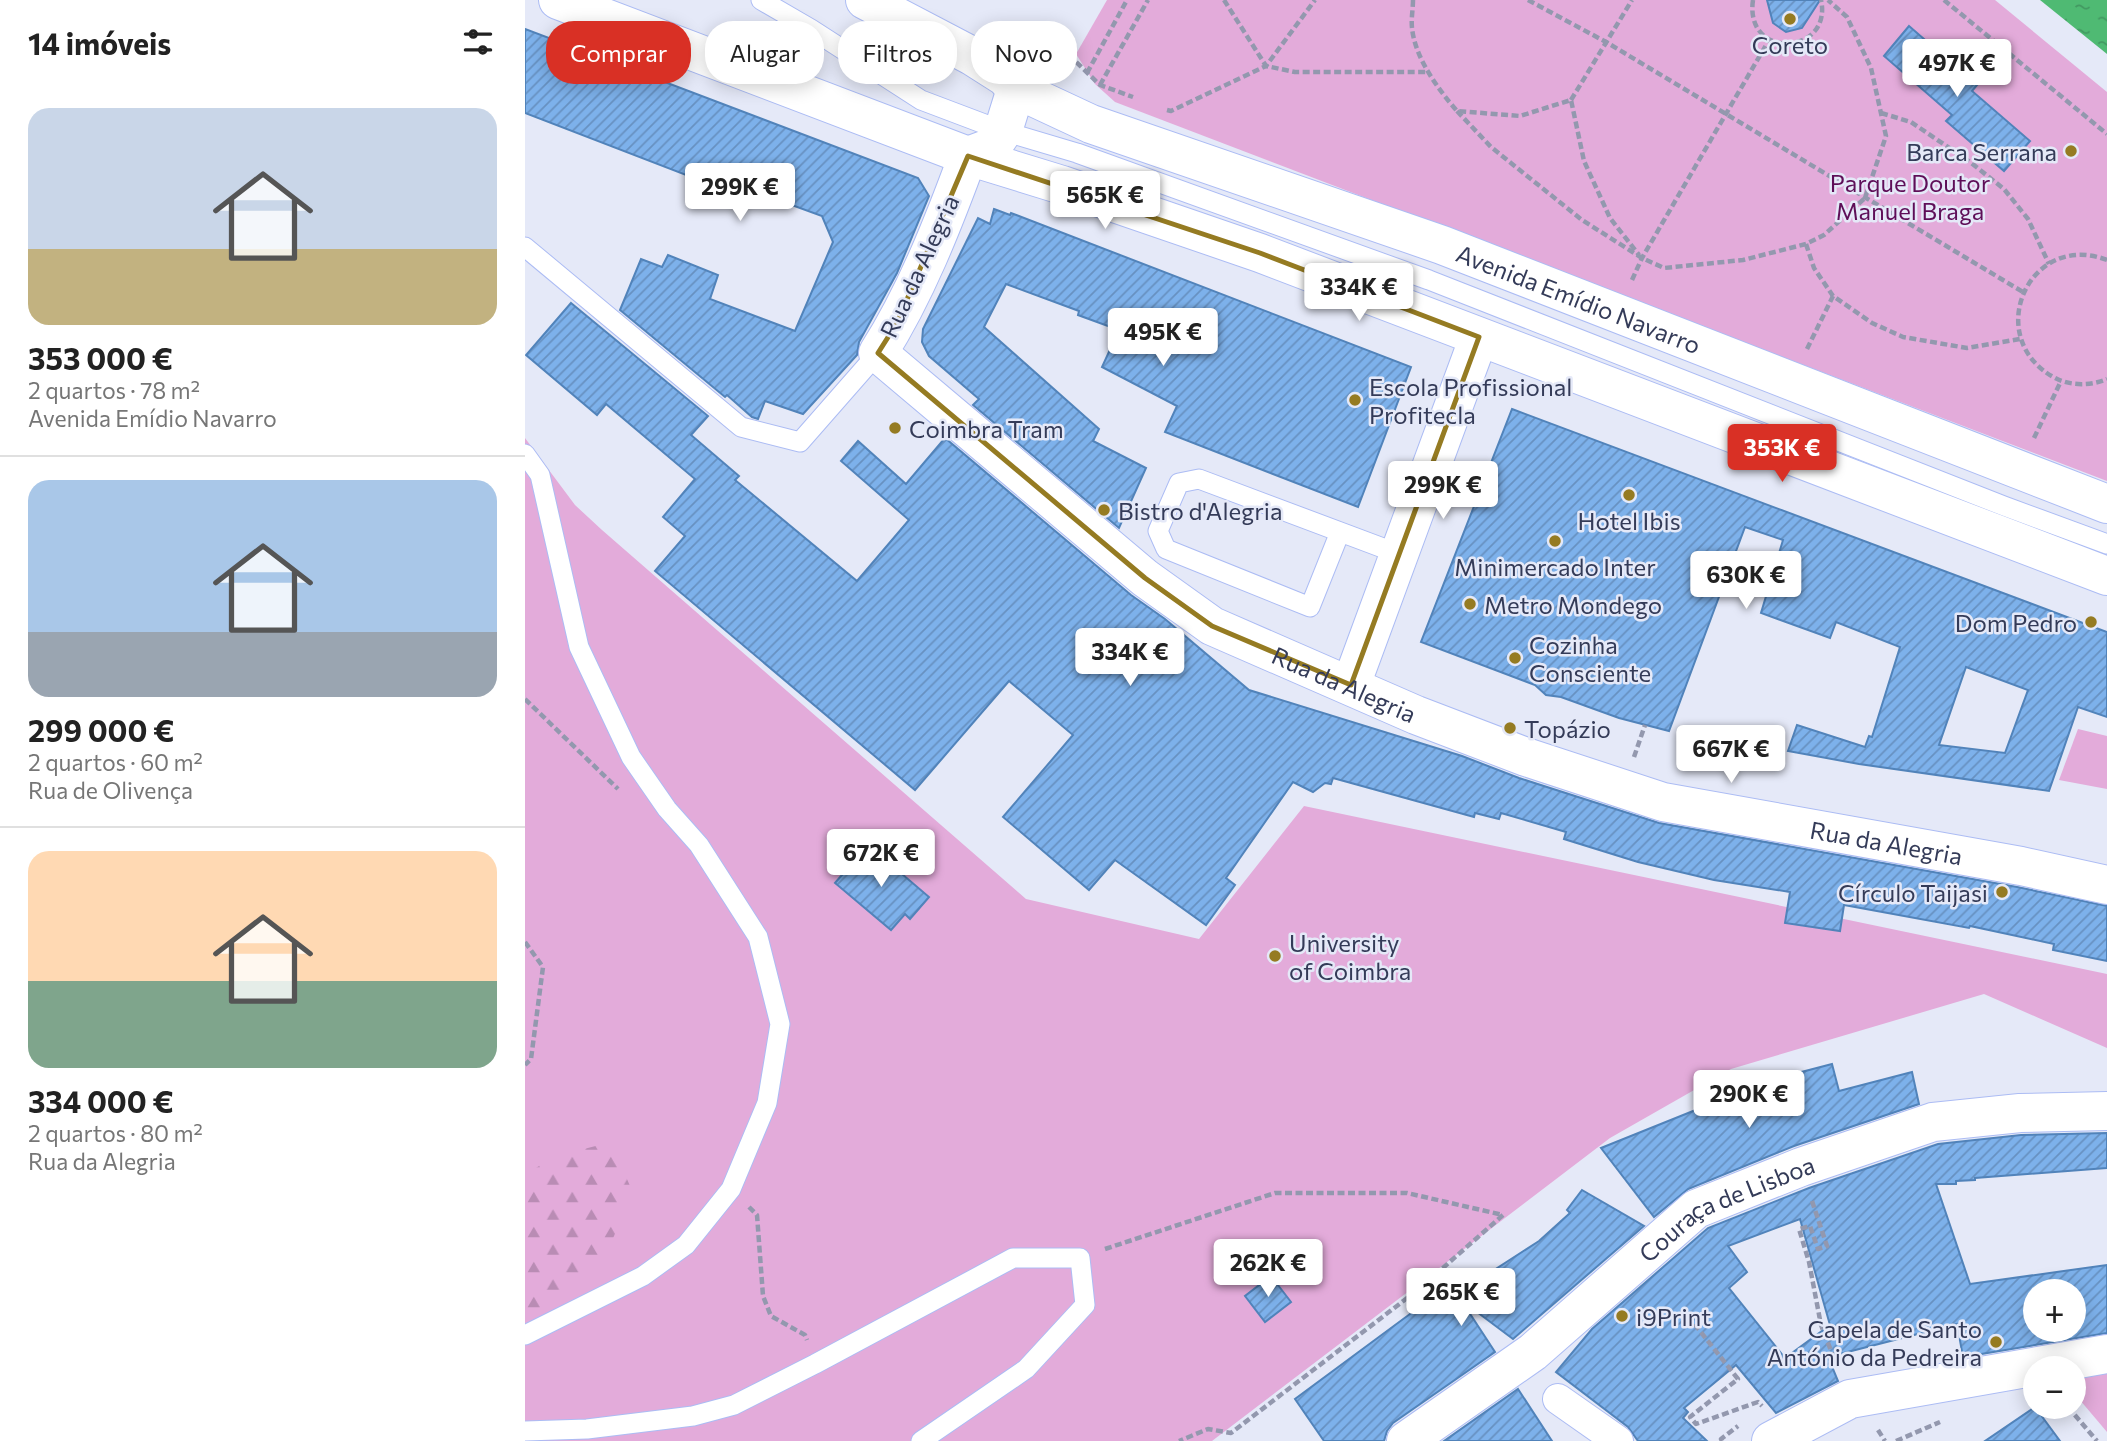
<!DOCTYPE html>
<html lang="pt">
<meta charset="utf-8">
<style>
body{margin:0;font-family:Commissioner,sans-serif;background:#f2f2f2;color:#222;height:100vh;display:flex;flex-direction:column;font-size:26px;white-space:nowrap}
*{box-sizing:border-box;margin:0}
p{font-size:23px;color:#767676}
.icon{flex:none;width:38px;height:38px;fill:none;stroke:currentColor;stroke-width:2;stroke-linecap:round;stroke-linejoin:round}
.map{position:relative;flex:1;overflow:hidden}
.details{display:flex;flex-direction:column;background:#fff;width:525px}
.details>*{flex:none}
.banner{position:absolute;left:21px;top:21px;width:665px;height:63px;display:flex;gap:14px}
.controls{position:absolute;left:1498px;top:1279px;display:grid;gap:14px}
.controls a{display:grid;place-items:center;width:63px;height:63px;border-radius:50%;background:#fff;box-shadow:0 4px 18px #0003;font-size:35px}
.price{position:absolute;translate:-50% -60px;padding:0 16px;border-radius:7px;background:#fff;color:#222;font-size:23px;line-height:46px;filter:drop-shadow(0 2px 4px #0008)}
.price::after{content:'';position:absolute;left:50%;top:42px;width:21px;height:16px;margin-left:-10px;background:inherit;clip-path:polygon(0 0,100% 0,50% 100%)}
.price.current{background:#d93025;color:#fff}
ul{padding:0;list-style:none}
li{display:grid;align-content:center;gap:14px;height:371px;padding:0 28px}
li+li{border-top:2px solid #e0e0e0}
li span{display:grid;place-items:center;height:217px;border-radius:21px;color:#555}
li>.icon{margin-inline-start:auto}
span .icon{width:126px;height:126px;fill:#fffc;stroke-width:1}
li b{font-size:30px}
h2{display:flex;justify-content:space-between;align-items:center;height:84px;padding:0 28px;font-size:30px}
.tag{padding:0 24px;border-radius:28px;background:#fff;box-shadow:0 4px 18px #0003;font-size:24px;line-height:63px}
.tag.current{background:#d93025;color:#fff}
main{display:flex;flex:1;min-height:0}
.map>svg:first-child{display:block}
</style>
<main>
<section class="details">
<h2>14 imóveis<svg class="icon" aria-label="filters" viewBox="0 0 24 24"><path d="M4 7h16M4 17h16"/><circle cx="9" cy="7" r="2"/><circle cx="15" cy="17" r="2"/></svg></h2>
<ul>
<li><span style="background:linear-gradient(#c9d6e8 65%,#c2b280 0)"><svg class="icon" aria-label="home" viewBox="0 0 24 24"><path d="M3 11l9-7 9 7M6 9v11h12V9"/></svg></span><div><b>353 000 €</b><p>2 quartos · 78 m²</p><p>Avenida Emídio Navarro</p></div></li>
<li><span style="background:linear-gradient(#a9c7e8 70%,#9aa5b1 0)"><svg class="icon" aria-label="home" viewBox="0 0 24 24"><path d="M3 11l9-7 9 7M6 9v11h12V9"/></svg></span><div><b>299 000 €</b><p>2 quartos · 60 m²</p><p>Rua de Olivença</p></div></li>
<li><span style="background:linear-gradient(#ffd9b3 60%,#7fa58c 0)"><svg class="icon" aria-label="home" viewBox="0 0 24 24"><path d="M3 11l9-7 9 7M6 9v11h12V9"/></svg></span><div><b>334 000 €</b><p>2 quartos · 80 m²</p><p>Rua da Alegria</p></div></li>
</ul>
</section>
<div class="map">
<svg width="1582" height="1441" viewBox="0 0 1582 1441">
<defs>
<pattern id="forest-firs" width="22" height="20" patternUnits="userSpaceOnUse" patternTransform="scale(1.75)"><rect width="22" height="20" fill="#e3abda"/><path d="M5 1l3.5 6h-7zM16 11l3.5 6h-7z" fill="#b98cb4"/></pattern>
<pattern id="water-ripples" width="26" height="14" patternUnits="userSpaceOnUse" patternTransform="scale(1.75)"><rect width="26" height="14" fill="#4fba73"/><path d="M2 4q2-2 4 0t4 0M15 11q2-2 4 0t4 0" fill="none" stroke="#429861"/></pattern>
<pattern id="building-hatch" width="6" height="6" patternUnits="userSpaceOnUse" patternTransform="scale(1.75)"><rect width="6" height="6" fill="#7db1eb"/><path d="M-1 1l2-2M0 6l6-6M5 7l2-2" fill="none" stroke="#6791c1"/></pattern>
</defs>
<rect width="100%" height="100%" fill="#e5e9f8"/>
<g fill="#e3abda">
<polygon points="582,0 1470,0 1582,92 1582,481 590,102 570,84 551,54"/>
<polygon points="0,438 50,505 77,530 501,899 674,939 779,806 1582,974 1582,1048 1459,994 1206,1069 1085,1138 687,1441 0,1441"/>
<polygon points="1553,729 1582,736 1582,789 1534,780"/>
<polygon points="1582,1369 1582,1432 1549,1393 1549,1373"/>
</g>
<polygon fill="url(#forest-firs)" points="86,1142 108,1193 85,1245 50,1294 0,1328 0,1175 28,1157"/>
<polygon fill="url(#water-ripples)" points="1515,0 1582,0 1582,54"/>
<g fill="url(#building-hatch)" stroke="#5183ba" stroke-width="2" fill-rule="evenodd">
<polygon points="1242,0 1295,0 1277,28 1261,32 1248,23"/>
<polygon points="1384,26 1452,85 1447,91 1505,141 1479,171 1421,121 1427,115 1359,56"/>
<polygon points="0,29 393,178 404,196 372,273 334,342 332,355 278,414 240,401 233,419 227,417 202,395 200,397 95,310 116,259 137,267 143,255 193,275 185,299 270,331 308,242 297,216 176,172 174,180 0,113"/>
<polygon points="469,209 485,215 486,213 886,367 833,507 640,432 652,406 577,367 594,330 553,315 554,311 481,284 459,327 574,429 568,441 621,468 594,528 448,405 454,399 404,356 397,342 398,329 453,218 465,224"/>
<polygon points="46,303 183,416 166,435 214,476 210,480 332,581 384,520 316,461 333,441 381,484 420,438 606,595 640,619 724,690 937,756 994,778 1134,823 1492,887 1582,906 1582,961 1528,950 1529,944 1445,926 1444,928 1319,905 1315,931 1260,923 1265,892 1189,880 1113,862 1039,839 1041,832 976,813 974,819 950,813 949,817 808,778 806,784 800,783 788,792 768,782 701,878 710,885 681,925 590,860 564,890 478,817 548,735 484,681 390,790 130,571 160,536 138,517 170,479 81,404 72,415 1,355"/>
<path d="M 987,409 L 1582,632 L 1582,717 L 1553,707 L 1524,791 L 1334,764 L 1263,751 L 1272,725 L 1340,747 L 1344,736 L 1347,737 L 1375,647 L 1311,622 L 1305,638 L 1236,613 L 1258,540 L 1220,527 L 1144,731 L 1094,718 L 1036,697 L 1021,695 L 1010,685 L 896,642 ZM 1441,667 L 1503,690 L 1480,753 L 1414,745 Z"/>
<polygon points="343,845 404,897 385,919 380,914 366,930 310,883"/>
<polygon points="1307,1064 1314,1091 1387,1072 1394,1104 1269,1146 1163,1189 1129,1217 1076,1148 1198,1099 1240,1075 1242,1081"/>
<path d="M 1582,1133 L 1582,1168 L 1450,1178 L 1450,1180 L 1431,1181 L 1431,1184 L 1411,1184 L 1445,1284 L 1582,1265 L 1582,1333 L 1438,1357 L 1432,1324 L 1303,1357 L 1313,1381 L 1251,1413 L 1211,1365 L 1159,1408 L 1163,1412 L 1158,1418 L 1182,1441 L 1113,1441 L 1103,1427 L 1031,1372 L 1067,1329 L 1183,1228 L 1284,1188 L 1413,1144 L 1496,1135 ZM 1275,1219 L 1305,1325 L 1260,1358 L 1204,1288 L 1222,1272 L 1203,1246 ZM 1510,1292 L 1549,1292 L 1549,1330 L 1510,1330 Z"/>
<polygon points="1057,1190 1119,1226 988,1339 936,1300 970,1352 868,1423 862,1431 859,1441 799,1441 770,1399 912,1294 923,1307 966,1272 1014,1241 1045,1213 1042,1210"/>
<polygon points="746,1276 766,1302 740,1322 720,1296"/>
<polygon points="993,1389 1027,1441 919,1441"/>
<polygon points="1510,1407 1535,1441 1460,1441"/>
</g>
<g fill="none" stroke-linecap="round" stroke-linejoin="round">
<g stroke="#acbcf4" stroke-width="21">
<g id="service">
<polyline points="236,0 286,29 396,100 478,131 552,153 904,280 1479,506 1582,544"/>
<polyline points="0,247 216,427 275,442 353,353"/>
<polyline points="0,454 15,475 54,647 106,757 142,809 174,845 233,937 255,1024 242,1103 206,1189 161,1245 118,1276 0,1335"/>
<polyline points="815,532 785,607 641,549 633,531 654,483 674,479 874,554"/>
<polyline points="0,1431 62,1429 168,1416 209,1405 290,1364 488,1258 555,1258 560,1305 501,1369 396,1441"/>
</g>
</g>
<g stroke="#acbcf4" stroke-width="32">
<polyline id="pedestrian" points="1033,1399 1093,1441"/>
</g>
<g stroke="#acbcf4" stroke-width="40">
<g id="minor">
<path id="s1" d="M 443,156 C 418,224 391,293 353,353 L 620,578 L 687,626 L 891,715 L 1001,757 L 1138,802 L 1496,866 L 1582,885"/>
<polyline points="826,685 954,337"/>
<path id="s2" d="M 881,1441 L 1008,1352 L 1171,1209 L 1276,1167 L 1408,1122 L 1495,1113 L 1582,1111"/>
<polyline points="1246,1441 1325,1399 1582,1354"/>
</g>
</g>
<g stroke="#acbcf4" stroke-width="40">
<g id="secondary">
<polyline points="33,0 443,156 537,185 735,253 1582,576"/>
<path id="s3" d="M 340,0 L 447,56 L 480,77 L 491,89 L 566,124 L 917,245 L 1582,504"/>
<polyline points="443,156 467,147 478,131 491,89"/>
</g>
</g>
<g stroke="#9398ae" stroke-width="4.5" stroke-dasharray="7 3.5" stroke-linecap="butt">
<polyline points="699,0 741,66 770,72 904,72"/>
<path d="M 888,0 C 888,9 886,19 887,28 C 890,58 913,89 932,111 L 995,116 L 1046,100 L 1059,161 L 1085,218 L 1114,255"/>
<polyline points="1003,0 1081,42 1498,292"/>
<path d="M 1228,0 C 1219,61 1308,55 1296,0"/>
<polyline points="1419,0 1582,134"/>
<polyline points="521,33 575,85 608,97"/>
<polyline points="562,73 602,0"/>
<polyline points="575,85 623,0"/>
<polyline points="1046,100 1107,0"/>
<polyline points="642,110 646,111 741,66 790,0"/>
<polyline points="932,111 966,147 1057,220 1117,258 1139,268 1218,260 1281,244 1299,235 1340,198 1361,136 1346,68 1322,17 1303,0"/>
<polyline points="1356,113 1386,122 1445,162 1479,189 1503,219 1524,264"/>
<polyline points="1281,244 1289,268 1308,296 1347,323 1378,337 1442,348 1495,339"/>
<path d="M 1582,260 C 1504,230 1456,338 1530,378 C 1545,386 1566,386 1582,379"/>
<polyline points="1107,280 1117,258 1244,40"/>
<polyline points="1282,349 1308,296"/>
<polyline points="1509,438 1536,381"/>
<polyline points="0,699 93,789"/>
<polyline points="1109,757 1120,725"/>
<polyline points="0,942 18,967 6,1059 0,1065"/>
<polyline points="1287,1201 1302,1246 1293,1249 1285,1226 1274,1229 1284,1262 1296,1325 1312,1366"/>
<polyline points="224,1207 232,1215 238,1296 246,1316 280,1335 282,1340"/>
<polyline points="580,1249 750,1193 882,1193 978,1215 894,1289 706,1433 683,1429 654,1441"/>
<polyline points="1163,1316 1213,1379 1165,1417 1171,1424 1233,1402 1237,1406"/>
<polyline points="1543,1407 1572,1441"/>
<polyline points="1353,1430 1360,1441"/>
<polyline points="1197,1441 1196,1439 1213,1426"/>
<polyline points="1371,1441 1415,1422"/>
</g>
<use href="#service" stroke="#fff" stroke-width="19"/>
<use href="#pedestrian" stroke="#fff" stroke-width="30"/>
<use href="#minor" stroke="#fff" stroke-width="38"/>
<use href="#secondary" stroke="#fff" stroke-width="38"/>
</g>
<path fill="none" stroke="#957b22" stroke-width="5" stroke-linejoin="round" d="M 443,156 L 735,253 L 954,337 L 826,685 L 687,626 L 620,578 L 353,353 L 372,323 Z"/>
<g fill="#957b22" stroke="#e5e9f8" stroke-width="2.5">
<circle cx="1265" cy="19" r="7"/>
<circle cx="1546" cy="151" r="7"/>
<circle cx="830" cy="400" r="7"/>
<circle cx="370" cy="428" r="7"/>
<circle cx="1104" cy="495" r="7"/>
<circle cx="579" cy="510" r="7"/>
<circle cx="1030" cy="541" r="7"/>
<circle cx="945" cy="604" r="7"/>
<circle cx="1566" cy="622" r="7"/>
<circle cx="990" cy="658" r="7"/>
<circle cx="985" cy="728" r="7"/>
<circle cx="1477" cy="892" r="7"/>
<circle cx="750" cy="956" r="7"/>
<circle cx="1097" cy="1316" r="7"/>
<circle cx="1471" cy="1342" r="7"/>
</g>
<g text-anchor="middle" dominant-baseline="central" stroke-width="5" stroke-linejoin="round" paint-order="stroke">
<g font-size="24" fill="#343b58" stroke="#e5e9f8" text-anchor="start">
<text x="1265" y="44" text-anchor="middle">Coreto</text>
<text x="1532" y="151" text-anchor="end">Barca Serrana</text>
<text x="844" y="386">Escola Profissional<tspan x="844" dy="28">Profitecla</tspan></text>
<text x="384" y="428">Coimbra Tram</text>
<text x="593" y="510">Bistro d'Alegria</text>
<text x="1104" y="520" text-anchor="middle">Hotel Ibis</text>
<text x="1030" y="566" text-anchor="middle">Minimercado Inter</text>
<text x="959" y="604">Metro Mondego</text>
<text x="1552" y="622" text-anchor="end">Dom Pedro</text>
<text x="1004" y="644">Cozinha<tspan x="1004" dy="28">Consciente</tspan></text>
<text x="999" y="728">Topázio</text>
<text x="1463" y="892" text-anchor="end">Círculo Taijasi</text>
<text x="764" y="942">University<tspan x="764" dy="28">of Coimbra</tspan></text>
<text x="1111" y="1316">i9Print</text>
<text x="1457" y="1328" text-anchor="end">Capela de Santo<tspan x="1457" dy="28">António da Pedreira</tspan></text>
</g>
<g font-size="24" fill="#5e0e58" stroke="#e5e9f8">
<text x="1385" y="182">Parque Doutor<tspan x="1385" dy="28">Manuel Braga</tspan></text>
</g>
<g font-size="24" fill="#343b58" stroke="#e5e9f8">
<text transform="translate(394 266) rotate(-65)">Rua da Alegria</text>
<text stroke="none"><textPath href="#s3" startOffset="777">Avenida Emídio Navarro</textPath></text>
<text stroke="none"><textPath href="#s1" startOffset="793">Rua da Alegria</textPath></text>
<text stroke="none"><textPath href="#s1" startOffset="1360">Rua da Alegria</textPath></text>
<text stroke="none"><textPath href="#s2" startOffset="399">Couraça de Lisboa</textPath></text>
</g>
</g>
</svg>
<div class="controls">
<a>+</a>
<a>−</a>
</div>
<b class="price" style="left:1432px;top:99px">497K €</b>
<b class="price" style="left:215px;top:223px">299K €</b>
<b class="price" style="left:580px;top:231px">565K €</b>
<b class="price" style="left:834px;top:323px">334K €</b>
<b class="price" style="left:638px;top:368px">495K €</b>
<b class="price current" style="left:1257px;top:484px">353K €</b>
<b class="price" style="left:918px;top:521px">299K €</b>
<b class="price" style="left:1221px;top:611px">630K €</b>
<b class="price" style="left:605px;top:688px">334K €</b>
<b class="price" style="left:1206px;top:785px">667K €</b>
<b class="price" style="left:356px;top:889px">672K €</b>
<b class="price" style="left:1224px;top:1130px">290K €</b>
<b class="price" style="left:743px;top:1299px">262K €</b>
<b class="price" style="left:936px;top:1328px">265K €</b>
<div class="banner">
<a class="tag current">Comprar</a>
<a class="tag">Alugar</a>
<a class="tag">Filtros</a>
<a class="tag">Novo</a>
</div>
</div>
</main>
